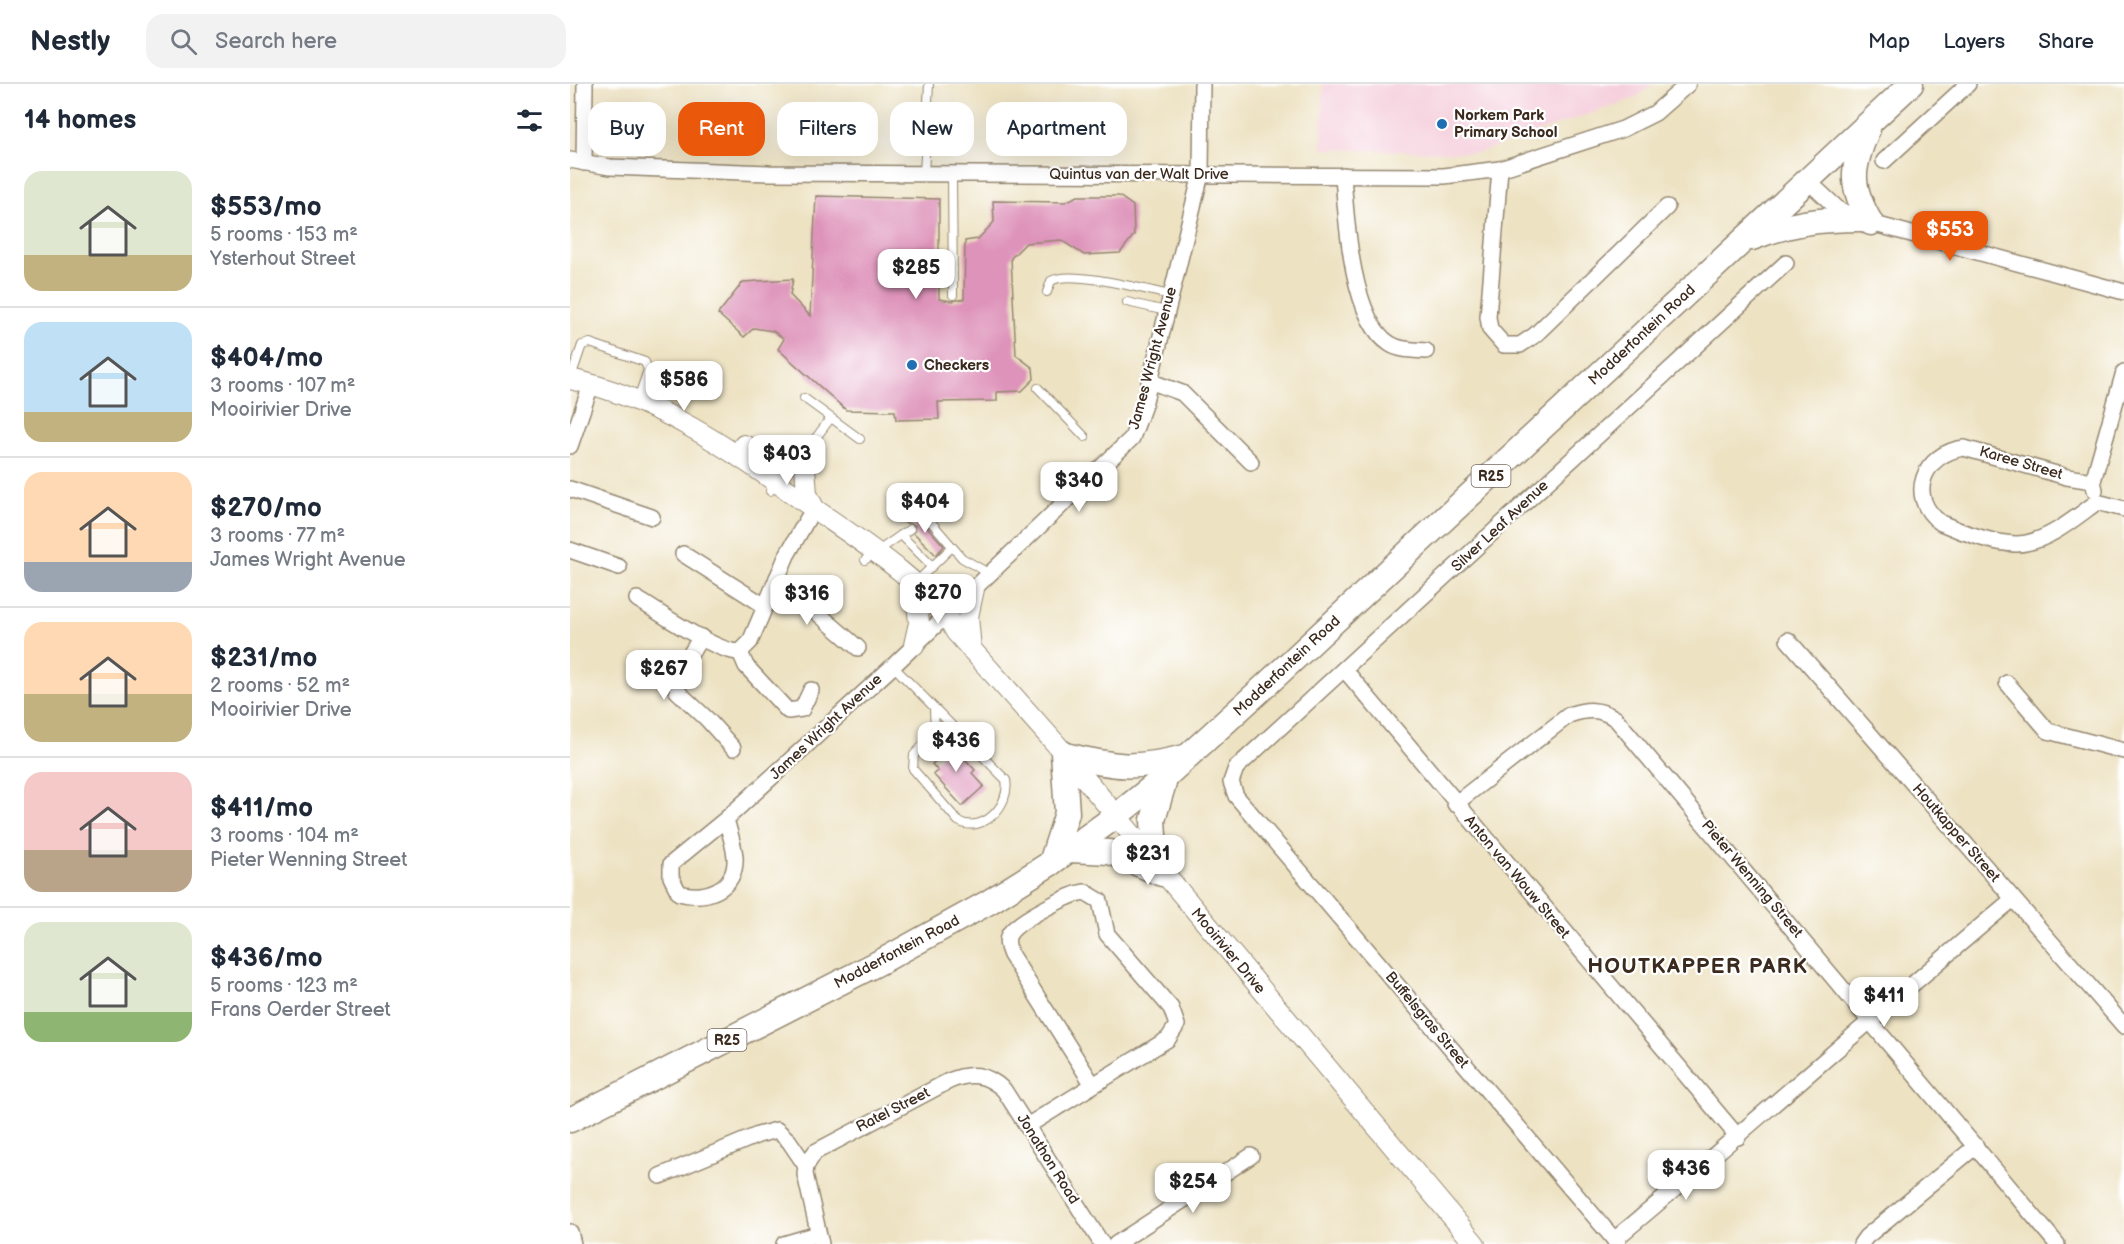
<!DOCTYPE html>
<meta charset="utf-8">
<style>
body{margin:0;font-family:"Balsamiq Sans",sans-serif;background:#f2f2f3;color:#1f2937;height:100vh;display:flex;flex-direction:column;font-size:22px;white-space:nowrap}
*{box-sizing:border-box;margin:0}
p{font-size:20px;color:#747a83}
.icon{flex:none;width:33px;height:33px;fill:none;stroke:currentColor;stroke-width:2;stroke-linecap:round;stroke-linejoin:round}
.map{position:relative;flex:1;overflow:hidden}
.details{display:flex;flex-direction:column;background:#fff;width:570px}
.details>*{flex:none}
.top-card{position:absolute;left:18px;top:18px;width:570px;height:54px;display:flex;gap:12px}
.price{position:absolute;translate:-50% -51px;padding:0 14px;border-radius:12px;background:#fff;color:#222;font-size:20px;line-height:39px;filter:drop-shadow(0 2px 3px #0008)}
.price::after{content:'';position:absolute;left:50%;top:36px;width:18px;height:14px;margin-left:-9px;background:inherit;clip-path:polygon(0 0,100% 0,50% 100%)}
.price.selected{background:#ea580c;color:#fff}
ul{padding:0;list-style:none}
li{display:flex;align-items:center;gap:18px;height:150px;padding:0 24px}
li+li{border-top:2px solid #e0e1e3}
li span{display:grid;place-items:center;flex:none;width:168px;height:120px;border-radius:18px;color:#555}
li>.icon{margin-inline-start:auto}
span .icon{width:72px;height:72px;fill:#fffc;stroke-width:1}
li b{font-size:26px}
h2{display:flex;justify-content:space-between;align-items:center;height:72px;padding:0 24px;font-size:26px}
.pill{padding:0 21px;border-radius:18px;background:#fff;box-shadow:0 6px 24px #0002;font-size:21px;line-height:54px}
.pill.selected{background:#ea580c;color:#fff}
header{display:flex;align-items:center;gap:36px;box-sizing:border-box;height:84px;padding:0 30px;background:#fff;border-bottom:2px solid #e0e1e3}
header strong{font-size:28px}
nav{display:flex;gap:33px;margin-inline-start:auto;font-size:21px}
.search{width:420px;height:54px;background:#f2f2f3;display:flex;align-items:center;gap:15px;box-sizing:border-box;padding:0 21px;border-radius:18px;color:#747a83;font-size:22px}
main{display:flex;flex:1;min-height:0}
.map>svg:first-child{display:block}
</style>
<header>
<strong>Nestly</strong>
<div class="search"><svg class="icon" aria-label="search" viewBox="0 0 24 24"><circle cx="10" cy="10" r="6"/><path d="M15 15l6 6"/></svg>Search here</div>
<nav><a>Map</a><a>Layers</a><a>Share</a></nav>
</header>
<main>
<section class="details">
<h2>14 homes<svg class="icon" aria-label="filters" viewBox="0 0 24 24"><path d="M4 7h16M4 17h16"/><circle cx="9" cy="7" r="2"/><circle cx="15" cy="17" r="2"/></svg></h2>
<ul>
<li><span style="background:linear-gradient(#dfe7d0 70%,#c2b280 0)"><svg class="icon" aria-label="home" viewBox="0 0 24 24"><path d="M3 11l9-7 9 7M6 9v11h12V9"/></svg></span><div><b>$553/mo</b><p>5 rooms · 153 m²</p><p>Ysterhout Street</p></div></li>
<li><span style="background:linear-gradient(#bfe0f5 75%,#c2b280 0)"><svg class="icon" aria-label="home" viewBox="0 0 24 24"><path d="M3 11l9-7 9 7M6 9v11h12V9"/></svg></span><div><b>$404/mo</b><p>3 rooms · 107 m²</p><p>Mooirivier Drive</p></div></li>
<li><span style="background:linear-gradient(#ffd9b3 75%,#9aa5b1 0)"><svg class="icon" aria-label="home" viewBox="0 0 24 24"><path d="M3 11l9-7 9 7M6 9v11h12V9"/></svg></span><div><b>$270/mo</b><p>3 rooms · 77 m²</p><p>James Wright Avenue</p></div></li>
<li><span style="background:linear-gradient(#ffd9b3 60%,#c2b280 0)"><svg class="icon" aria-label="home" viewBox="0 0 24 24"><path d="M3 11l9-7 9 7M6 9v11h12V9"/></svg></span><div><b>$231/mo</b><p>2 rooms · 52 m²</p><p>Mooirivier Drive</p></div></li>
<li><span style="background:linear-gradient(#f6c9c9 65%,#b9a48a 0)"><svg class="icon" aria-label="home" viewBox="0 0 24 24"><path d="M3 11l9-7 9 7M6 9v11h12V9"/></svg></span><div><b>$411/mo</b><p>3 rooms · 104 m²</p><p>Pieter Wenning Street</p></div></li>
<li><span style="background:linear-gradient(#dfe7d0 75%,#8fb573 0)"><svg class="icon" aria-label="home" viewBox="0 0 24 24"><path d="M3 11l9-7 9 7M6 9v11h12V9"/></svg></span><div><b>$436/mo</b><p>5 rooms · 123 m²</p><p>Frans Oerder Street</p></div></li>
</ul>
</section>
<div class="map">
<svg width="1554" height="1160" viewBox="0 0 1554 1160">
<rect width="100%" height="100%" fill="#fff"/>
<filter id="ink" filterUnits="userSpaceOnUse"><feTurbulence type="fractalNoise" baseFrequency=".0167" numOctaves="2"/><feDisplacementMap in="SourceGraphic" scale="12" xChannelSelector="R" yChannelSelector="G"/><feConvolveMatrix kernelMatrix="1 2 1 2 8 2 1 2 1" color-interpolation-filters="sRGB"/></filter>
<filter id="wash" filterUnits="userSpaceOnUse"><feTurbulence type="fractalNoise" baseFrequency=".008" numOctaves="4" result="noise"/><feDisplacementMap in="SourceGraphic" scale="24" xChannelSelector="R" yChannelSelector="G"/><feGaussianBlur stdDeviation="1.35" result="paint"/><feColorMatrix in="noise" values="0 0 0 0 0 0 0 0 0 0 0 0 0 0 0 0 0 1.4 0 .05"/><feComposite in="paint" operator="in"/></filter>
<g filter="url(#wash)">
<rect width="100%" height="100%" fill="#ede2c2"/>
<polygon fill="#f5cfdc" points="753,0 1083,0 1065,14 908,69 752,65"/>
<g id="blocks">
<g fill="#de93ba">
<polygon points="246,112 369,115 369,215 382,217 394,215 395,157 408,155 424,138 423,117 495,118 508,112 549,112 563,122 564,151 550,169 514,171 491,156 456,159 441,174 446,271 463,284 464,295 452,307 427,308 427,317 368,318 369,335 326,336 325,327 276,326 208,265 214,255 203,247 184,244 174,253 148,230 173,198 223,195 220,211 240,232"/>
<polygon points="345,426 349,430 348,438 358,444 374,462 366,471 344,449 345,441 333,438"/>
<polygon points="375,653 405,686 402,689 414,702 392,722 363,690 368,687 362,680 372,672 364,663"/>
</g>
</g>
</g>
<g filter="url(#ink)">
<use href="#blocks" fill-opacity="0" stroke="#948670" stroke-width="1.5"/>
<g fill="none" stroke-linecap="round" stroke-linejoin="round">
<g stroke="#948670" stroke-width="10">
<g id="service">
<polyline points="354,89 359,0"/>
<polyline points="382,89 383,211"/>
<path d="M 477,208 L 481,197 C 500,185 577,206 600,211"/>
<polyline points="557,218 596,227"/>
<polyline points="1,293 12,261 20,259 75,278 78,286 68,315"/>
<polyline points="468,304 515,353"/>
<polyline points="234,314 290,355"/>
<polyline points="236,367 260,335"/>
<polyline points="200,407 228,376"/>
<polyline points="353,434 362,439 392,474 420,490"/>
<polyline points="331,451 340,445"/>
<polyline points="295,476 331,451 362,482"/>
<polyline points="336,508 382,463"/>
<path d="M 323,582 L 436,696 C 441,721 412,751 388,737 L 343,685 L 344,671 L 365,648 L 364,624"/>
</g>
</g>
<g stroke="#948670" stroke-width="18">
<g id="minor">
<polyline points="0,76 40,83 199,89 874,92 930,85 1053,45 1085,29 1118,0"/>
<polyline points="1314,77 1398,0"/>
<polyline points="14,79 15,0"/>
<polyline points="930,85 918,233 920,245 934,261 950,261 965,251 1097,123"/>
<path d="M 773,91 C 776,133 781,236 820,260 C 831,267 845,266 856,267"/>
<polyline points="1237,96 1269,126 1301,139 1554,208"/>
<polyline points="579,297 612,309 681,378"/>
<polyline points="0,362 21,301"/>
<path d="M 1523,397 L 1497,393 L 1394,364 C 1354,369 1335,413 1371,439 C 1391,448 1434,464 1456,459 C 1482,454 1506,433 1527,418 L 1554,425"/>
<polyline points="0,405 82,433"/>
<polyline points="1525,406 1523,397 1554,288"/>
<polyline points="0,466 49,483"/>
<polyline points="113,470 195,522"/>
<polyline points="207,494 288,564"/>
<path d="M 67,515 C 89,528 147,569 170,568 L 180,558 L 217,471 L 238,434"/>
<polyline points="131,553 108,590 107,607 137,635 163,664"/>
<polyline points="1218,556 1554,942"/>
<polyline points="170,568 176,582 218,627 232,625 241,606"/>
<polyline points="774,585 1168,1053"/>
<polyline points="1437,599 1478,647 1554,667"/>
<path d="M 885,720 L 999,631 C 1016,625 1030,624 1046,635 L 1487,1160"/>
<path d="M 156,735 C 159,747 164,761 165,773 C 167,806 135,816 109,809 L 101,793 L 101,780 L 156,735 L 323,582 L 562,354 L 574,321 L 631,90 L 632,0"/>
<path d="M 457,1042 L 598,955 L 607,941 L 601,924 L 537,850 L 530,817 L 515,808 C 501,809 448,837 440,849 C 435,856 438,864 441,871 L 523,1001"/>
<polyline points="90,1092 188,1051 207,1046 219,1057 236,1082"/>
<polyline points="0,1148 3,1160"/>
<path d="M 1044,1156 C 1179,1044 1309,927 1443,815"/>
<polyline points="214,1160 248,1150"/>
<path d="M 251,1160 L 235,1090 L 236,1082 L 245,1068 L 379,997 C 400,988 416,989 434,1006 L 532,1160"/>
<polyline points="546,1160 681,1072"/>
<polyline points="1048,1160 666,712 661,698 666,684 1216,179"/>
<polyline points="1291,1160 1296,1153 1406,1062"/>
</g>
</g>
<g stroke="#948670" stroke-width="22">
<g id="tertiary">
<path d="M 0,295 C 92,315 168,371 243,424 C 286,454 362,502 386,548 L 486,660 L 905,1160"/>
<path d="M 174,361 C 199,376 208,380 236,367"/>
<polyline points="234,370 237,410 244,424"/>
<polyline points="354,507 369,513 397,511"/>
<polyline points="344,561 349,539 347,519"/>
<polyline points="401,565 398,533 404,505"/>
</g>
</g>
<g stroke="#948670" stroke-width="27">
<g id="primary">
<path d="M 1298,45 C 1281,85 1279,101 1301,139"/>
<path d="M 1182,154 C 1218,139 1251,135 1291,135"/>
<path d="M 495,671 C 546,683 563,686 615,673"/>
<polyline points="500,766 540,768 592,790"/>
<polyline points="481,779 497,729 493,669"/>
<polyline points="586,782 583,736 596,692"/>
<polyline points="0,1036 314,876 419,818 481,779 546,732 596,692 695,602 1341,0"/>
</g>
</g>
<use href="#service" stroke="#fff" stroke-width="8"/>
<use href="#minor" stroke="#fff" stroke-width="15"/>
<use href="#tertiary" stroke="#fff" stroke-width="20"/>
<use href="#primary" stroke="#fff" stroke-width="24"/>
</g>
</g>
<g fill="#1f6fb2" stroke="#fff" stroke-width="2">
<circle cx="872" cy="40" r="6"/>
<circle cx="342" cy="281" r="6"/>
</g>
<g text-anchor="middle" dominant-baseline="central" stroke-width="4.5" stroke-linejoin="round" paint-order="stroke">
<g fill="#fff" stroke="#766a62" stroke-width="1.5">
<rect x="901.5" y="381" width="39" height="22" rx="4.5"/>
<rect x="137.5" y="945" width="39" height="22" rx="4.5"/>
</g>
<g font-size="14" font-weight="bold" fill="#3b2a1e">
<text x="921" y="392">R25</text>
<text x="157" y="956">R25</text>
</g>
<g font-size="15" font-weight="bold" fill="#3b2a1e" stroke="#fff" text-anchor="start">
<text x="884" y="31">Norkem Park<tspan x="884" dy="17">Primary School</tspan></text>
<text x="354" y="281">Checkers</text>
</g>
<g font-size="15" fill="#3b2a1e" stroke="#fff">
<text x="569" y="90">Quintus van der Walt Drive</text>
<text transform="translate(1072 251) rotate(-43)">Modderfontein Road</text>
<text transform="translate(583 274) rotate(-75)">James Wright Avenue</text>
<text transform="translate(1451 379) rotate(16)">Karee Street</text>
<text transform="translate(930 442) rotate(-43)">Silver Leaf Avenue</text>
<text transform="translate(717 582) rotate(-43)">Modderfontein Road</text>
<text transform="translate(256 643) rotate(-43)">James Wright Avenue</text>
<text transform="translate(1386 749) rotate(49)">Houtkapper Street</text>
<text transform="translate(947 793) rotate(50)">Anton van Wouw Street</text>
<text transform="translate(1182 795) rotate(50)">Pieter Wenning Street</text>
<text transform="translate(658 867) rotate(50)">Mooirivier Drive</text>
<text transform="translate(327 868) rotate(-28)">Modderfontein Road</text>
<text transform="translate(857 936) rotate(50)">Buffelsgras Street</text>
<text transform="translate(323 1026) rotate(-27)">Ratel Street</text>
<text transform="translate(478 1075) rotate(58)">Jonathon Road</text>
</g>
<g font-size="21" font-weight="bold" letter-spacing="1.5" fill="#3b2a1e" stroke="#fff">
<text x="1128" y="882">HOUTKAPPER PARK</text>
</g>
</g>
</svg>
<b class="price selected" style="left:1380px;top:178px">$553</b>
<b class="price" style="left:346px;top:216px">$285</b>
<b class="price" style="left:114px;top:328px">$586</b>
<b class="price" style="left:217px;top:402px">$403</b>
<b class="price" style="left:509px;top:429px">$340</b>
<b class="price" style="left:355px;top:450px">$404</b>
<b class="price" style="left:368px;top:541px">$270</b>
<b class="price" style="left:237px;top:542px">$316</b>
<b class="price" style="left:94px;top:617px">$267</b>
<b class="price" style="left:386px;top:689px">$436</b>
<b class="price" style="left:578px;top:802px">$231</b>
<b class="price" style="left:1314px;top:944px">$411</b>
<b class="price" style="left:1116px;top:1117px">$436</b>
<b class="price" style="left:623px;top:1130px">$254</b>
<div class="top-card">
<a class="pill">Buy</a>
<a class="pill selected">Rent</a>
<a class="pill">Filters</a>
<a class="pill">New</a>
<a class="pill">Apartment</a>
</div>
</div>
</main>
